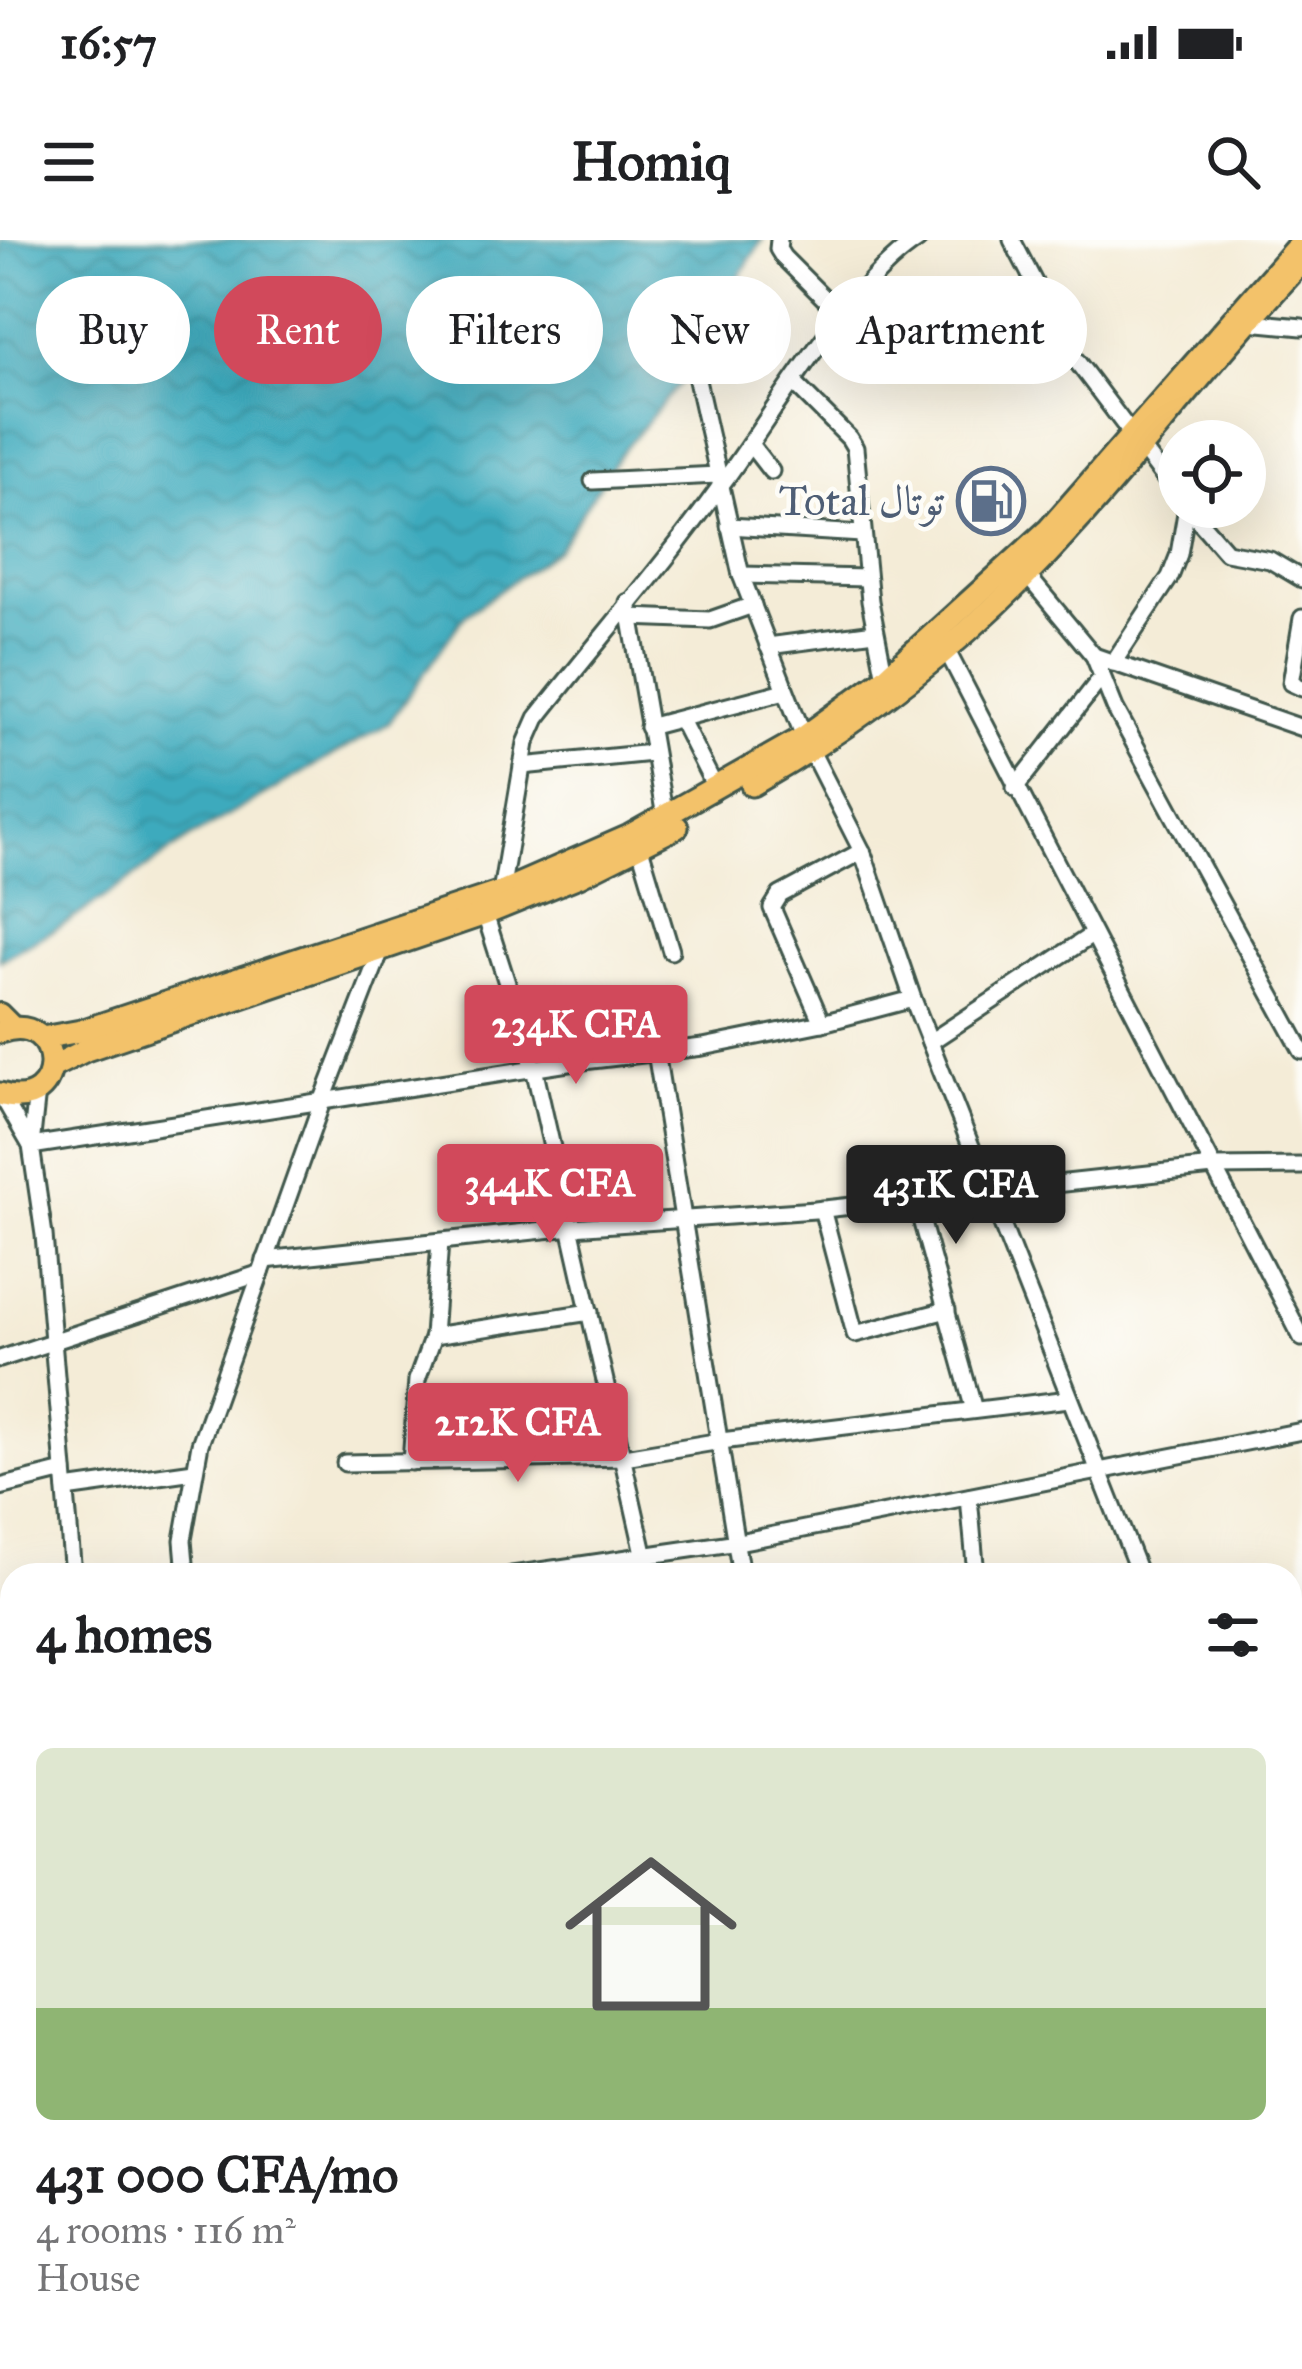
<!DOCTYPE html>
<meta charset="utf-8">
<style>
body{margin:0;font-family:"IM FELL Great Primer",Amiri,serif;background:#f6f6f6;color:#202124;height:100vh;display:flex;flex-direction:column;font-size:45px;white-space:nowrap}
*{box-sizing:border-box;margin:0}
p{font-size:39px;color:#757577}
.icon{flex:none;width:66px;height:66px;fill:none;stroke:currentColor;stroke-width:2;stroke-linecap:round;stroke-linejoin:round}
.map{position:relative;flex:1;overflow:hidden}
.side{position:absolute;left:0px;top:1323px;width:1302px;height:807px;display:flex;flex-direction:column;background:#fff;border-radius:36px 36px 0 0;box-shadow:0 12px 48px #0002}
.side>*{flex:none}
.hud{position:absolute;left:36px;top:36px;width:1230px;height:108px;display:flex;gap:24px}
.controls{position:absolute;left:1158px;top:180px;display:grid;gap:24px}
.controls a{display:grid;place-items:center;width:108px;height:108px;border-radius:50%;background:#fff;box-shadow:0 12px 48px #0002;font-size:60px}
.price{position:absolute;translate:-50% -102px;padding:0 27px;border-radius:12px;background:#d1495b;color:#fff;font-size:39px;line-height:78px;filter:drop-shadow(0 3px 6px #0008)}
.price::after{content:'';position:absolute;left:50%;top:72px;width:36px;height:27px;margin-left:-18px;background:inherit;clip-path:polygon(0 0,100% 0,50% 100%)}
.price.current{background:#222;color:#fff}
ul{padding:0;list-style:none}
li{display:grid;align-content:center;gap:24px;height:636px;padding:0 36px}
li+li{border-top:3px solid #e0e0e0}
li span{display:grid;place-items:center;height:372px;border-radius:18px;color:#555}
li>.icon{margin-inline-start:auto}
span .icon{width:216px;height:216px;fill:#fffc;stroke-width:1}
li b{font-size:51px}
h2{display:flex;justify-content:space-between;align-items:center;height:144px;padding:0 36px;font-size:51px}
.chip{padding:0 42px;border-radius:54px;background:#fff;box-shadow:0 12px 48px #0002;font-size:42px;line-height:108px}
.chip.current{background:#d1495b;color:#fff}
.status{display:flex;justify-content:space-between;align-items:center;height:84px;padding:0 60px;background:#fff;direction:ltr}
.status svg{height:33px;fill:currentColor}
header{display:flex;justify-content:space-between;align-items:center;height:156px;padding:0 36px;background:#fff;font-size:54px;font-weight:700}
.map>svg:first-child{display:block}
</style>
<div class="status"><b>16:57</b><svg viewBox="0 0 49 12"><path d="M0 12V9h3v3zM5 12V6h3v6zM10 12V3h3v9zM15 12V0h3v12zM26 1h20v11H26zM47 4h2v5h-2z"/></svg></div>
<header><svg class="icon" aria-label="menu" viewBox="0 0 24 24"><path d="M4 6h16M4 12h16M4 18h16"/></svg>Homiq<svg class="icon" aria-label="search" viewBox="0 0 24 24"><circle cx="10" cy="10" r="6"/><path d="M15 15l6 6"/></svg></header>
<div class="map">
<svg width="1302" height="2129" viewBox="0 0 1302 2129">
<defs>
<pattern id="water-waves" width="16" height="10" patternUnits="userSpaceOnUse" patternTransform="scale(3)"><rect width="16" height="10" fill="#3eaabd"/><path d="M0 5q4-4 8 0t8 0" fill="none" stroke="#338c9a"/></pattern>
</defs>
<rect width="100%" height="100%" fill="#fdfcf7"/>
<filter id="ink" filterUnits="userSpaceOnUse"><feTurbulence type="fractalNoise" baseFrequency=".00833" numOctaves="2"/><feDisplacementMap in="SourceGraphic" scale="24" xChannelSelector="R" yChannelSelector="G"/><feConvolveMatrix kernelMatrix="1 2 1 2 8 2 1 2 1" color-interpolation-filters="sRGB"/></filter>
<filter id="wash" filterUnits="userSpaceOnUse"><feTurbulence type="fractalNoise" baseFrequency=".004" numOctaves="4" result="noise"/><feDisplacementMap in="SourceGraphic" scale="48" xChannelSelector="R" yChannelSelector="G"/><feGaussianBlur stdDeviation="2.7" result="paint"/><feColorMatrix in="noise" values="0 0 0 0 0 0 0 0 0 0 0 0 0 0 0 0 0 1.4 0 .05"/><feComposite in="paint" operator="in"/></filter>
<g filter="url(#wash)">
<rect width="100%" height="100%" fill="#f4ecd7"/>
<polygon fill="url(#water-waves)" stroke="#2e7478" stroke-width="3" points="0,0 762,0 711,82 694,127 618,216 558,309 465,375 389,483 188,599 70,681 0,720"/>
</g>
<g filter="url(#ink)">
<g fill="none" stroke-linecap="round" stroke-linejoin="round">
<g stroke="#3f574c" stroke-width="21">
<g id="minor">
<polyline points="779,0 778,9 783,17 843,77"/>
<polyline points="1012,0 1072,115 1179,257"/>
<polyline points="1249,82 1302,87"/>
<polyline points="694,127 741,335 804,497 862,611 913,759 1140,1335"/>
<polyline points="794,143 849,198 855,208 870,361 885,438"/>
<polyline points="750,204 771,231"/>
<polyline points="593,241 718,235"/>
<polyline points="1187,267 1226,312 1270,320 1302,339"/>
<polyline points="729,286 862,294"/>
<polyline points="741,335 867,338"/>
<polyline points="1027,335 1094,416 1115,468 1302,811"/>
<polyline points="628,362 665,577"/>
<polyline points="629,377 710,380 753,365"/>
<polyline points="1302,378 1291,443 1302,448"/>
<polyline points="768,406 875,392"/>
<polyline points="946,409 1302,1098"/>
<polyline points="1094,416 1302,488"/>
<polyline points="1113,423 1170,337 1179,314 1187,267"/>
<polyline points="681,480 716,549"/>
<polyline points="648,487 785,451"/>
<polyline points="522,526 652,513"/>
<polyline points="1015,548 1101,438"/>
<polyline points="640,608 671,711"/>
<path d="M 501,652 L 526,503 L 537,478 C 599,399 666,323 724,241 C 773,174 850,43 918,0"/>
<polyline points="485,674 534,828 649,1335"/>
<polyline points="822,783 772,668 780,655 862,611"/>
<polyline points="930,802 1092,695"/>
<polyline points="656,812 741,1335"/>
<polyline points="2,856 31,906 44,995 73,1335"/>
<polyline points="31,906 575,822 703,807 822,783 913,759"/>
<polyline points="31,906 37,851"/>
<polyline points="915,958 974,1170"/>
<polyline points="822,969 855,1094 947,1070"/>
<polyline points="265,1020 572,987 815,970 1213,927 1302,926"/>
<polyline points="433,1096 590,1072"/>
<polyline points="0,1119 261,1033"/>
<polyline points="411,1222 417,1140 433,1096 440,1002"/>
<polyline points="345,1223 624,1217 721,1201 1069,1159"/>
<polyline points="0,1247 64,1231"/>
<polyline points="66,1249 194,1231"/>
<polyline points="969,1257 976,1335"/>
<polyline points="186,1335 183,1300 200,1204 322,862 381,710"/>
<polyline points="512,1335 738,1302 1302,1191"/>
<polyline points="1290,1397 1302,1396"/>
<polyline points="0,1418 12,1416"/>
<polyline points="1290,1616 1302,1617"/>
<polyline points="0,1663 12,1663"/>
<polyline points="1290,1700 1302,1688"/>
<polyline points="1290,1721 1302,1720"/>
<polyline points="1290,1729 1302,1762"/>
<polyline points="0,1817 12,1817"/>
<polyline points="1290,1841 1302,1841"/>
<polyline points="0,1925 12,1925"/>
<polyline points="1290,1979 1302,1978"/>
<polyline points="0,2051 12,2051"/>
<polyline points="1290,2113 1302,2111"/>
<polyline points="120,2118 121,2129"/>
<polyline points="243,2118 243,2129"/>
<polyline points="347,2118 347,2129"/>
<polyline points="757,2118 758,2129"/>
<polyline points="1033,2118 1035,2129"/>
<polyline points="1127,2118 1128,2129"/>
<polyline points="1221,2129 1270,2118"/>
</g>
</g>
<g stroke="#3f574c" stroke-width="24">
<polyline id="major" points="0,773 15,788"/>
</g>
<g stroke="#3f574c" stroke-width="27">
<g id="highway">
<path d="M 752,545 C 852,488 947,416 1029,333 C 1126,235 1207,122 1302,22"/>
<path d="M 0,792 C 66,768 70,876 0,854"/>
<polyline points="42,798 81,791 501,652 629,596 804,497 885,438 1049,289 1302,1"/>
<polyline points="52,827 86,810 485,674 579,636 677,587"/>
</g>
</g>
<use href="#minor" stroke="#fff" stroke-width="15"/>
<use href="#major" stroke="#f3c26a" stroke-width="18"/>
<use href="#highway" stroke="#f3c26a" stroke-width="21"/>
</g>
</g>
<defs>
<g id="fuel-ring" transform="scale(3.45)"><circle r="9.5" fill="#fdfcf7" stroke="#5c6f8a" stroke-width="1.5"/><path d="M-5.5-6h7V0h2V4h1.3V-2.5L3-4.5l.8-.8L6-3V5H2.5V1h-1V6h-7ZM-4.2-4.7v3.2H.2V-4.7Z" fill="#5c6f8a"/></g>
</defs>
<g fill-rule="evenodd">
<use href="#fuel-ring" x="991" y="261"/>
</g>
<g text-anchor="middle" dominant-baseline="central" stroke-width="9" stroke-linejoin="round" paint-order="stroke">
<g font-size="42" fill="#4e5e75" stroke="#fdfcf7" text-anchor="end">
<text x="944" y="261">Total توتال</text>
</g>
</g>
</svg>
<div class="controls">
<a><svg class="icon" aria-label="locate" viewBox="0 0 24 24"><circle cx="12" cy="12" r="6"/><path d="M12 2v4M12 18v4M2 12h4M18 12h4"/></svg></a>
</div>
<b class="price" style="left:576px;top:847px">234K CFA</b>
<b class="price" style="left:550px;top:1006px">344K CFA</b>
<b class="price current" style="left:956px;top:1007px">431K CFA</b>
<b class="price" style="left:518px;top:1245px">212K CFA</b>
<div class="hud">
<a class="chip">Buy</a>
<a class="chip current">Rent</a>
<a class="chip">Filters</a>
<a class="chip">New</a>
<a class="chip">Apartment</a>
</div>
<section class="side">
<h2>4 homes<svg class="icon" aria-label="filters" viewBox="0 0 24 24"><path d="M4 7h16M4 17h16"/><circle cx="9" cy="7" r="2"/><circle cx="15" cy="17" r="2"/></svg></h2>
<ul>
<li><span style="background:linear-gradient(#dfe7d0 70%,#8fb573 0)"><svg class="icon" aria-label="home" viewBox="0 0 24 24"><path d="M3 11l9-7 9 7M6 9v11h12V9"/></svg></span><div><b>431 000 CFA/mo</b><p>4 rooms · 116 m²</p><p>House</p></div></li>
</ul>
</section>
</div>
